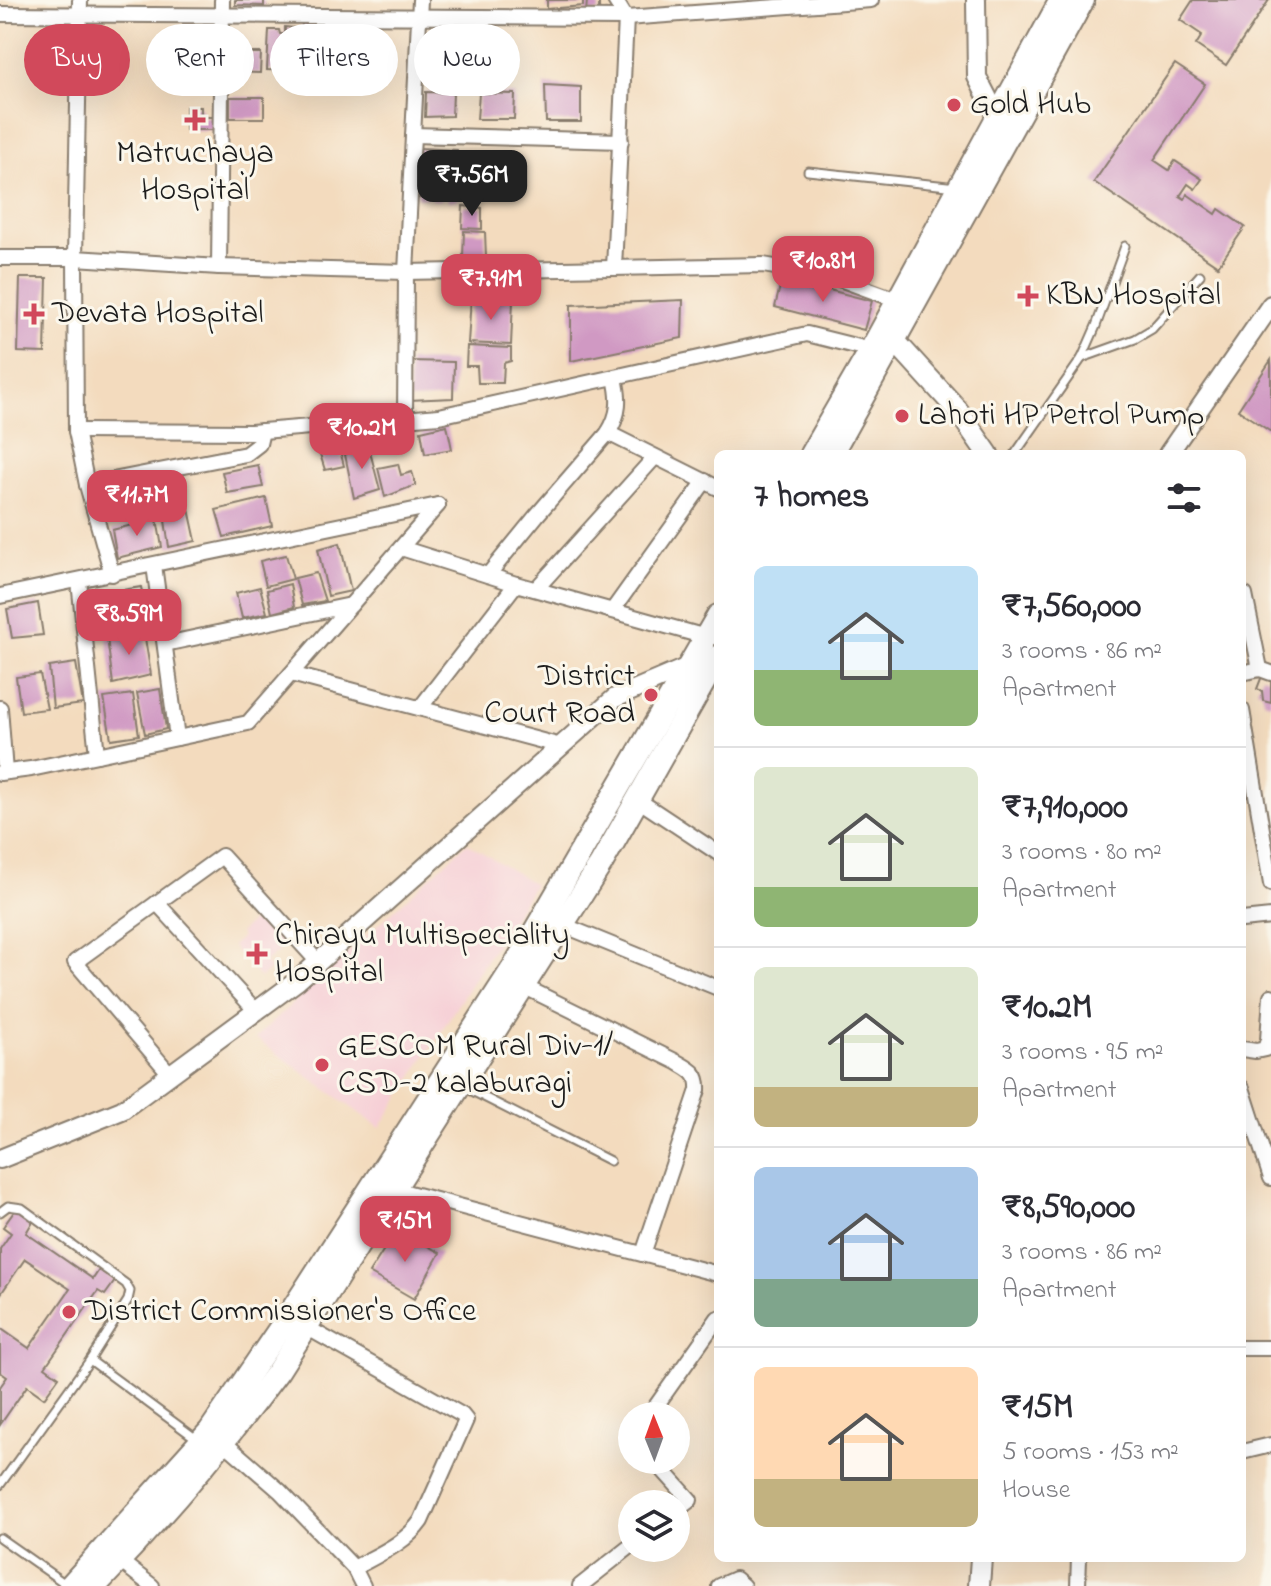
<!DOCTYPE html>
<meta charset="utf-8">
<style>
body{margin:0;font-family:"Indie Flower",sans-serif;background:#f2f2f3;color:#2b2b33;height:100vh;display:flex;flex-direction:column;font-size:30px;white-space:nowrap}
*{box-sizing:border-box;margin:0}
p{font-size:26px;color:#7c7c81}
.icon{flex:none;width:44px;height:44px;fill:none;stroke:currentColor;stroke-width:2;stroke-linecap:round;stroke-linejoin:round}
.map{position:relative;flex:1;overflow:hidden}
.sheet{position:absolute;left:714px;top:450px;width:532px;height:1112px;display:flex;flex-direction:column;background:#fff;border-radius:12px;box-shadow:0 8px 32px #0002}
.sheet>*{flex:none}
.guide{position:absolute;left:24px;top:24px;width:570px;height:72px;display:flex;gap:16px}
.needle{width:52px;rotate:359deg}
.fabs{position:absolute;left:618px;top:1402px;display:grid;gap:16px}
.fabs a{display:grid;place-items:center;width:72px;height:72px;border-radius:50%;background:#fff;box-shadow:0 8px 32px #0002;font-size:40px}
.price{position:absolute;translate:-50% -68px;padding:0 18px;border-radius:16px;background:#d1495b;color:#fff;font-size:26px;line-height:52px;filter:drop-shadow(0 2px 4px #0008)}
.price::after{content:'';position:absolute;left:50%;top:48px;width:24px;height:18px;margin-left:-12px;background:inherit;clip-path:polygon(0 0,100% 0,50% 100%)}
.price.on{background:#222;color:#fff}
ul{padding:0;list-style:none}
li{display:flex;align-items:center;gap:24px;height:200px;padding:0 40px}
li+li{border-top:2px solid #e1e1e2}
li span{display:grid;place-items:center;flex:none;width:224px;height:160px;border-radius:12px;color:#555}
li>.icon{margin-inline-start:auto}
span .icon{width:96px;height:96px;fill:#fffc;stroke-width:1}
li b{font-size:34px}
h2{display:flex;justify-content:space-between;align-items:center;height:96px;padding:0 40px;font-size:34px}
.pill{padding:0 28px;border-radius:36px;background:#fff;box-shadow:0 8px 32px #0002;font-size:28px;line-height:72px}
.pill.on{background:#d1495b;color:#fff}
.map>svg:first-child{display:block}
</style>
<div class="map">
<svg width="1271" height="1586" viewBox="0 0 1271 1586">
<rect width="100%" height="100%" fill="#fbf7ec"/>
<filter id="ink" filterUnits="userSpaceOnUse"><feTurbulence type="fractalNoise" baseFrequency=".0125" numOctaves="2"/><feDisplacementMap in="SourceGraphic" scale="16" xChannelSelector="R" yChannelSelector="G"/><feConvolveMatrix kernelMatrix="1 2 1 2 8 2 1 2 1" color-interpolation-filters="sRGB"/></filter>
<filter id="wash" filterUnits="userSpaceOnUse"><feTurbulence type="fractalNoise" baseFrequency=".006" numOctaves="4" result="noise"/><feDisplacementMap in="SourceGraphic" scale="32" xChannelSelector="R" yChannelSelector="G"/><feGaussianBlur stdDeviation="1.8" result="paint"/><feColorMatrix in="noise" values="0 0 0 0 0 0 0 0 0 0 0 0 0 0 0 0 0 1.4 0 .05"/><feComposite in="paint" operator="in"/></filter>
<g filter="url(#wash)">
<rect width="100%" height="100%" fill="#f3dbbe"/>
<g fill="#f6cfd6">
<polygon points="467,843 534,884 380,1128 255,1038"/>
<polygon points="257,917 262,923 268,918 289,942 265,962 270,969 260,978 232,946 242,937 239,933"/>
</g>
<g id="blocks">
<g fill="#d099c3">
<polygon points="235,0 264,0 264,6 235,5"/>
<polygon points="547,0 583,0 583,6 547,9"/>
<polygon points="587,0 599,0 599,12 586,13"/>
<polygon points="1193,0 1269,0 1226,65 1196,45 1202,35 1180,20"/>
<polygon points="302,22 332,24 331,43 302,41"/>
<polygon points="285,27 294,28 292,40 282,40 281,45 297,45 298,64 290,66 290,71 267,70 269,30 279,30 280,34 285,34"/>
<polygon points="367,31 366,58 357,59 357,67 336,67 338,32"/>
<polygon points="301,45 332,45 331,60 301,59"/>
<polygon points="239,53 261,53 260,73 228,72 227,55 238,56"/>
<polygon points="1175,64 1205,84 1154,160 1169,170 1175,161 1202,179 1195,189 1188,184 1180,196 1185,199 1187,194 1216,214 1219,209 1245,227 1218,266 1094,182"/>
<polygon points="545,85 581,87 581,122 546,122"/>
<polygon points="426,92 453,93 452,116 425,117"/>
<polygon points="479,93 515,94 514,119 477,119"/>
<rect x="230" y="97" width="34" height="21"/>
<polygon points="186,107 201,107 201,117 213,117 213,130 186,130"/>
<polygon points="417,148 457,150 457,163 461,163 462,187 458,187 458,200 448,201 447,194 441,195 441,200 431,200 431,193 426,198 418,198 416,177 419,178 420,172 413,172"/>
<polygon points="463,206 482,208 482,229 462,228"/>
<polygon points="464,231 485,232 486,257 463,257"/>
<polygon points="20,278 47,278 45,353 18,352"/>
<polygon points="782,278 872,301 864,330 775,307"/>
<polygon points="471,298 513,300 511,345 468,343"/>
<polygon points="683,300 682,338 571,361 571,305"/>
<polygon points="467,346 511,348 511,361 504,363 503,383 478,383 477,366 466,366"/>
<polygon points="1271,360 1271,432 1238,410"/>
<polygon points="409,361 454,362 453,398 409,400"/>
<polygon points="447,425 452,449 425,454 421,431"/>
<polygon points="324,436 326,442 337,439 344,466 325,470 315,438"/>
<polygon points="368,444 380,490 354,498 344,450"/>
<polygon points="398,464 401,475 412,472 416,485 385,497 378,468"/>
<polygon points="258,465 263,487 227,493 222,472"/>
<polygon points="178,476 186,504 167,509 159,481"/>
<polygon points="266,498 272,526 224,537 216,510"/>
<polygon points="189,509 196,541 169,547 164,514"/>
<polygon points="157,519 162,547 117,558 112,530"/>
<polygon points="340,543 351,591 328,596 318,549"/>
<polygon points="286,555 293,579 266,586 260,561"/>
<polygon points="316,573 325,601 302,605 295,578"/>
<polygon points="290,584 294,607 272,613 267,590"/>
<polygon points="141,587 147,616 116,623 110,592"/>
<polygon points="260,587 267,613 242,618 236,593"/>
<polygon points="38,603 43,635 12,638 7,609"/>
<polygon points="144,632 151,675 113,684 107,638"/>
<polygon points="76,663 83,704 53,708 49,667"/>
<polygon points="40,674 47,709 21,712 16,677"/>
<polygon points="1262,676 1271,679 1271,703 1263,701 1262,691 1257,689"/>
<polygon points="160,689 166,729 145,734 137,693"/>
<polygon points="133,694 139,735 111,739 104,698"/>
<polygon points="1247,769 1253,795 1242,797 1242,771"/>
<polygon points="16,1209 33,1221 26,1233 93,1279 99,1270 115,1281 105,1295 98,1291 45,1367 59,1377 44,1398 27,1386 0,1425 0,1387 7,1377 0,1372 0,1328 29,1348 70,1289 25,1259 0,1295 0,1249 11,1233 3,1227"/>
<polygon points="397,1229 440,1253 414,1299 369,1273"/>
</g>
</g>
</g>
<g filter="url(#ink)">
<use href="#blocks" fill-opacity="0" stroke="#887c6d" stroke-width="2"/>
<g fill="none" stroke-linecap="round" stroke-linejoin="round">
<g stroke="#887c6d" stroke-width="11">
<g id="service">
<polyline points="808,171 957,187"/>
<polyline points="1082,358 1135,339 1152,329 1200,275"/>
<polyline points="1015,454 1082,358 1096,326 1125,246"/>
<polyline points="462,1086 610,1161"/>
<polyline points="0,1212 8,1206 22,1208 126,1284 130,1291 128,1300 90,1360 0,1485"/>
<polyline points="90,1360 198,1440"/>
<polyline points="0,1538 67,1585"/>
</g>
</g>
<g stroke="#887c6d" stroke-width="18">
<g id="minor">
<polyline points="80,0 75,258 76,431 87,485 112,574"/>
<polyline points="0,14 626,18 871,0"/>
<polyline points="413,135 621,141"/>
<polyline points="0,258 75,258 219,267 406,272 763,265 834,277 897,300"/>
<polyline points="219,267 222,0"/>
<polyline points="614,268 626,18 615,0"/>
<polyline points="405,417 406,272 420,0"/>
<polyline points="76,431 251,432 439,416 807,334 871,350"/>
<polyline points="608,433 718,488"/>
<polyline points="87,485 246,454 259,444 262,431"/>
<polyline points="401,548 516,584"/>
<polyline points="154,565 177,738"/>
<path d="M 488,575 L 537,515 L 608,433 C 620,414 620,399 615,378"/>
<polyline points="79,581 97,755"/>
<polyline points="536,589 655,457"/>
<polyline points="1242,594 1245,595 1260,669 1271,673"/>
<polyline points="0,596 438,505"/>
<polyline points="612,611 705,481"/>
<polyline points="165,644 351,605"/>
<polyline points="1242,673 1260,669"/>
<polyline points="291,674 561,746"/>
<polyline points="0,708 5,772"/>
<polyline points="420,708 516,584 706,637"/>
<polyline points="1242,710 1271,884"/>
<polyline points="0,773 31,769 248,723 438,505"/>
<polyline points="638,800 718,853"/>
<polyline points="157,903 256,1011"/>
<polyline points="1242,920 1271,917"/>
<polyline points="563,925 718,988"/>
<path d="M 523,986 L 677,1062 C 691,1070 699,1073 698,1090 L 643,1254"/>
<polyline points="1242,1049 1256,1051 1265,1049 1268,1040 1271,996"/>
<polyline points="170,1074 75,962 222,856 318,962"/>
<polyline points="1242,1088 1271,1178"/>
<polyline points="394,1189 718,1274"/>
<path d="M 306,1327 L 462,1415 L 466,1420 L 421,1521 C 405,1544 377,1555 354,1568"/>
<polyline points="1242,1348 1271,1348"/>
<polyline points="649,1416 718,1318"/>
<polyline points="219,1438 280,1491 354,1568 363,1586"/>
<polyline points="1242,1452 1271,1445"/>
<polyline points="654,1460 690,1500 676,1511"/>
<polyline points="120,1561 152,1586"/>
<polyline points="580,1586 632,1545"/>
<polyline points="719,1586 735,1579 743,1586"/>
<polyline points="1078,1586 1079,1558"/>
</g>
</g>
<g stroke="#887c6d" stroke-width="22">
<g id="tertiary">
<polyline points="976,0 977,77 997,116"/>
<polyline points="1168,454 1271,305"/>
<polyline points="0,1159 122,1110 297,981 615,698 690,666"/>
</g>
</g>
<g stroke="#887c6d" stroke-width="24">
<g id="secondary">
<polyline points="885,330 956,408 988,454"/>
<polyline points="979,1586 981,1558"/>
</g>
</g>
<g stroke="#887c6d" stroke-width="26">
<g id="primary">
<polyline points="811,454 871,350 1061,0"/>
<polyline points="831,454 1083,0"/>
<polyline points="70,1586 210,1431 285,1321 515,965 718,616"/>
<path d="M 95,1586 C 161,1518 221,1448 278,1371 L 601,864 L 718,657"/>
</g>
</g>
<use href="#service" stroke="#fff" stroke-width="7"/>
<use href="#minor" stroke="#fff" stroke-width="14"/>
<use href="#tertiary" stroke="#fff" stroke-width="18"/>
<use href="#secondary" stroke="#fff" stroke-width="20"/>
<use href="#primary" stroke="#fff" stroke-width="22"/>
</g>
</g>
<g fill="#d1495b" stroke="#fbf7ec" stroke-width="3">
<circle cx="954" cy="105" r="8"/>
<path d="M191 108h8v8h8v8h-8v8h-8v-8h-8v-8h8z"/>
<path d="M1024 284h8v8h8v8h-8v8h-8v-8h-8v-8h8z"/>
<path d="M30 302h8v8h8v8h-8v8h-8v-8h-8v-8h8z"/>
<circle cx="902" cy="416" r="8"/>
<circle cx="651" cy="695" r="8"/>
<path d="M253 942h8v8h8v8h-8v8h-8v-8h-8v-8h8z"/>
<circle cx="322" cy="1065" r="8"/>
<circle cx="69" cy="1312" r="8"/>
</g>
<g text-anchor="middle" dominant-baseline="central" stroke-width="6" stroke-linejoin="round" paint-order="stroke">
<g font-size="32" fill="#1c1c1c" stroke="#fbf7ec" text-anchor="start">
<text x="970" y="105">Gold Hub</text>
<text x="195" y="154" text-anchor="middle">Matruchaya<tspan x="195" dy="37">Hospital</tspan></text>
<text x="1046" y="296">KBN Hospital</text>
<text x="52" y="314">Devata Hospital</text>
<text x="918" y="416">Lahoti HP Petrol Pump</text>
<text x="635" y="677" text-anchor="end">District<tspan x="635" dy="37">Court Road</tspan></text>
<text x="275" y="936">Chirayu Multispeciality<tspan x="275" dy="37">Hospital</tspan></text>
<text x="338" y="1047">GESCOM Rural Div-1/<tspan x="338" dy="37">CSD-2 kalaburagi</tspan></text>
<text x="85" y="1312">District Commissioner's Office</text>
</g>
</g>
</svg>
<div class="fabs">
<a><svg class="needle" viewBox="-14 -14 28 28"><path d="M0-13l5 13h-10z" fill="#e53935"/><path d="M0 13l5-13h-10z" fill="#7c7c81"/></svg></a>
<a><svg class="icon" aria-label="layers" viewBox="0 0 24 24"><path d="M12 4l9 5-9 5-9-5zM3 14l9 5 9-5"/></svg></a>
</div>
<b class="price on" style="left:472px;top:218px">₹7.56M</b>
<b class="price" style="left:823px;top:304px">₹10.8M</b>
<b class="price" style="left:491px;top:322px">₹7.91M</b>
<b class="price" style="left:362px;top:471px">₹10.2M</b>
<b class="price" style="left:137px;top:538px">₹11.7M</b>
<b class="price" style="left:129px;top:657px">₹8.59M</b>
<b class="price" style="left:405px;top:1264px">₹15M</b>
<div class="guide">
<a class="pill on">Buy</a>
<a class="pill">Rent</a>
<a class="pill">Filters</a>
<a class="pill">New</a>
</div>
<section class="sheet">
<h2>7 homes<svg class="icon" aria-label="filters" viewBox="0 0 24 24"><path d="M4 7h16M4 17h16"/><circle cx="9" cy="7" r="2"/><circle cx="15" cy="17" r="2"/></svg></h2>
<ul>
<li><span style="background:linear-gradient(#bfe0f5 65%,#8fb573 0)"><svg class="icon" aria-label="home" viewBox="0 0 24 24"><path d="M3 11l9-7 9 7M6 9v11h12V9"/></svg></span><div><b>₹7,560,000</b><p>3 rooms · 86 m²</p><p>Apartment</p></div></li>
<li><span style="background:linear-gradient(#dfe7d0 75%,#8fb573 0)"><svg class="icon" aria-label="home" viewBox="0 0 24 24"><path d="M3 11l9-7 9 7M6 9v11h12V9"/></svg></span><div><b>₹7,910,000</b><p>3 rooms · 80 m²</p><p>Apartment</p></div></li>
<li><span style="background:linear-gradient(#dfe7d0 75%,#c2b280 0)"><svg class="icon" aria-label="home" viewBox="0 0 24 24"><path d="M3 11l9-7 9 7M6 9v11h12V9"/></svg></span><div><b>₹10.2M</b><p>3 rooms · 95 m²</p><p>Apartment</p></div></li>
<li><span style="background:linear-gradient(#a9c7e8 70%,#7fa58c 0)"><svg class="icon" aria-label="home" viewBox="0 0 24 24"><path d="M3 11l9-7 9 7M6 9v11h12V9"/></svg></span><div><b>₹8,590,000</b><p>3 rooms · 86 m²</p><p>Apartment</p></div></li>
<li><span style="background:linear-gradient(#ffd9b3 70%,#c2b280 0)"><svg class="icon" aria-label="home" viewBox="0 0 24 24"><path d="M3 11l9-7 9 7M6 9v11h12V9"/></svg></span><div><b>₹15M</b><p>5 rooms · 153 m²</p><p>House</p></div></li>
</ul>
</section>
</div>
